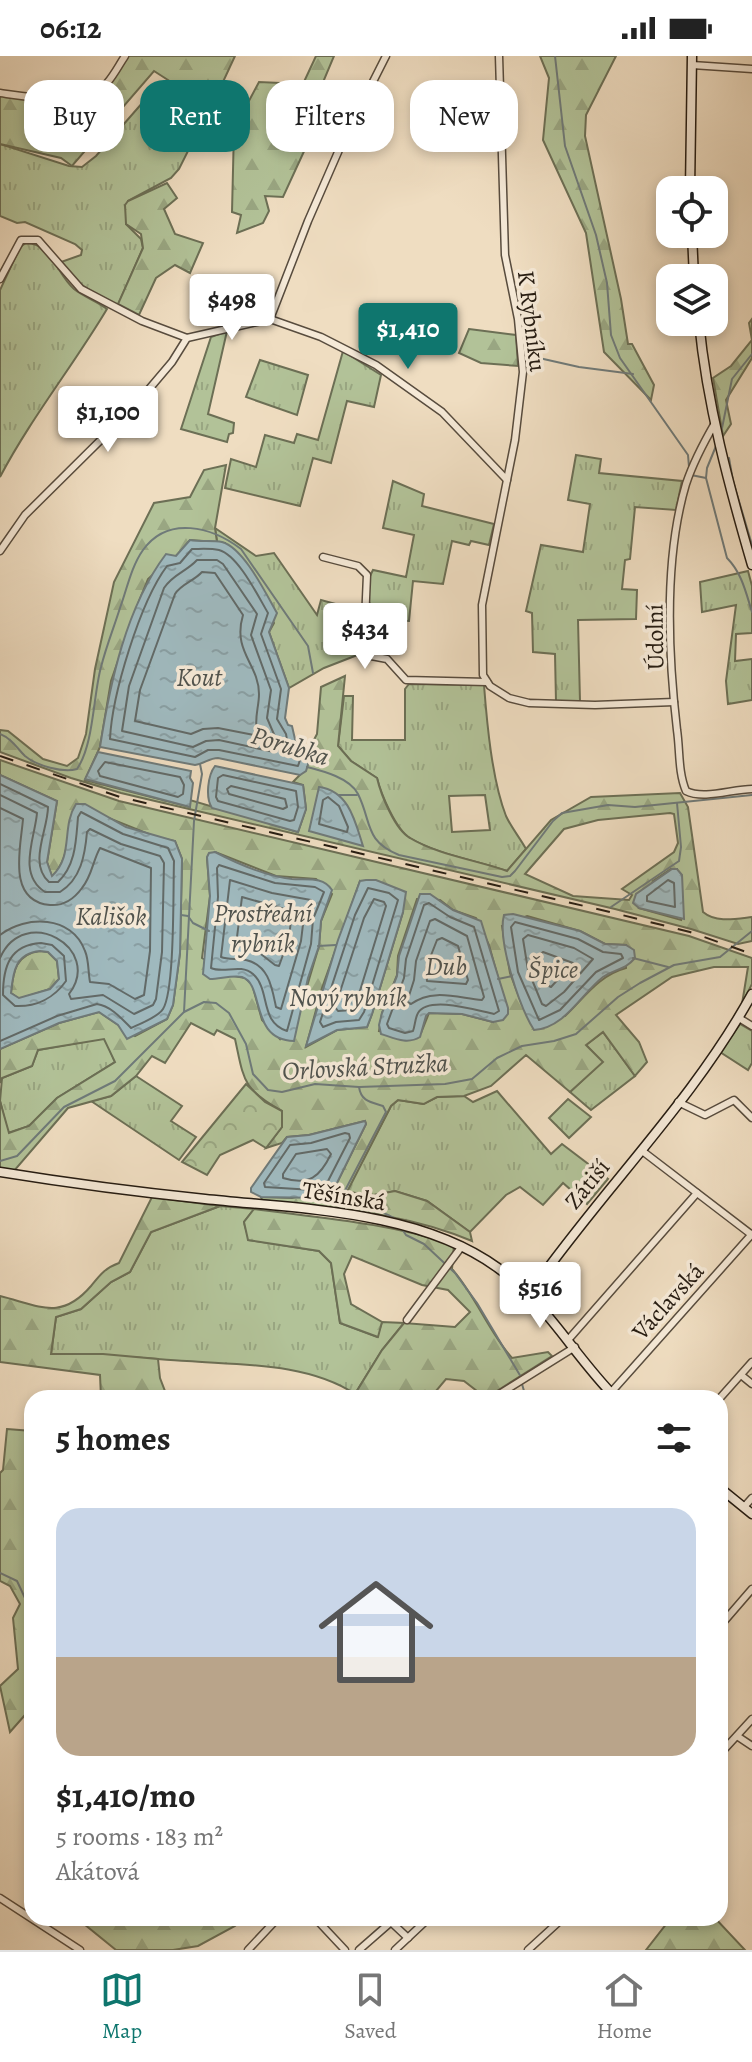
<!DOCTYPE html>
<meta charset="utf-8">
<style>
body{margin:0;font-family:Alegreya,serif;background:#f6f6f6;color:#222;height:100vh;display:flex;flex-direction:column;font-size:30px;white-space:nowrap}
*{box-sizing:border-box;margin:0}
p{font-size:26px;color:#767676}
.icon{flex:none;width:44px;height:44px;fill:none;stroke:currentColor;stroke-width:2;stroke-linecap:round;stroke-linejoin:round}
.map{position:relative;flex:1;overflow:hidden}
.drawer{position:absolute;left:24px;top:1334px;width:704px;height:536px;display:flex;flex-direction:column;background:#fff;border-radius:24px;box-shadow:0 4px 12px #0003}
.drawer>*{flex:none}
.hud{position:absolute;left:24px;top:24px;width:704px;height:72px;display:flex;gap:16px}
.controls{position:absolute;left:656px;top:120px;display:grid;gap:16px}
.controls a{display:grid;place-items:center;width:72px;height:72px;border-radius:16px;background:#fff;box-shadow:0 4px 12px #0003;font-size:40px}
.price{position:absolute;translate:-50% -68px;padding:0 18px;border-radius:8px;background:#fff;color:#222;font-size:26px;line-height:52px;filter:drop-shadow(0 2px 4px #0008)}
.price::after{content:'';position:absolute;left:50%;top:48px;width:24px;height:18px;margin-left:-12px;background:inherit;clip-path:polygon(0 0,100% 0,50% 100%)}
.price.selected{background:#0f766e;color:#fff}
ul{padding:0;list-style:none}
li{display:grid;align-content:center;gap:16px;height:424px;padding:0 32px}
li span{display:grid;place-items:center;height:248px;border-radius:24px;color:#555}
li>.icon{margin-inline-start:auto}
span .icon{width:144px;height:144px;fill:#fffc;stroke-width:1}
li b{font-size:34px}
h2{display:flex;justify-content:space-between;align-items:center;height:96px;padding:0 32px;font-size:34px}
.chip{padding:0 28px;border-radius:24px;background:#fff;box-shadow:0 4px 12px #0003;font-size:28px;line-height:72px}
.chip.selected{background:#0f766e;color:#fff}
.status{display:flex;justify-content:space-between;align-items:center;height:56px;padding:0 40px;background:#fff;direction:ltr}
.status svg{height:22px;fill:currentColor}
.dock{display:flex;justify-content:space-around;align-items:center;height:112px;border-top:2px solid #e0e0e0;background:#fff;font-size:22px;color:#767676}
.dock a{display:grid;justify-items:center;gap:4px}
.dock .selected{color:#0f766e}
.map>svg:first-child{display:block}
</style>
<div class="status"><b>06:12</b><svg viewBox="0 0 49 12"><path d="M0 12V9h3v3zM5 12V6h3v6zM10 12V3h3v9zM15 12V0h3v12zM26 1h20v11H26zM47 4h2v5h-2z"/></svg></div>
<div class="map">
<svg width="752" height="1894" viewBox="0 0 752 1894">
<defs>
<pattern id="grass-tufts" width="24" height="20" patternUnits="userSpaceOnUse" patternTransform="scale(2)"><rect width="24" height="20" fill="#b2c298"/><path d="M3 7l-1-3M5 7V3M7 7l1-3M15 17l-1-3M17 17v-4M19 17l1-3" fill="none" stroke="#99a682"/></pattern>
<pattern id="forest-firs" width="22" height="20" patternUnits="userSpaceOnUse" patternTransform="scale(2)"><rect width="22" height="20" fill="#b2c298"/><path d="M5 1l3.5 6h-7zM16 11l3.5 6h-7z" fill="#99a682"/></pattern>
<pattern id="park-crowns" width="20" height="18" patternUnits="userSpaceOnUse" patternTransform="scale(2)"><rect width="20" height="18" fill="#b2c298"/><path d="M2 6a3 3 0 1 1 6 0M12 15a3 3 0 1 1 6 0" fill="none" stroke="#99a682"/></pattern>
<pattern id="water-ripples" width="26" height="14" patternUnits="userSpaceOnUse" patternTransform="scale(2)"><rect width="26" height="14" fill="#9fb9be"/><path d="M2 4q2-2 4 0t4 0M15 11q2-2 4 0t4 0" fill="none" stroke="#899ea2"/></pattern>
</defs>
<rect width="100%" height="100%" fill="#efddc1"/>
<filter id="stains"><feTurbulence type="fractalNoise" baseFrequency=".0025" numOctaves="4"/><feColorMatrix values="0 0 0 0 .2 0 0 0 0 .09 0 0 0 0 .02 0 0 0 .5 -.17"/></filter>
<radialGradient id="worn" r=".72"><stop offset=".6" stop-color="#630" stop-opacity="0"/><stop offset="1" stop-color="#630" stop-opacity=".3"/></radialGradient>
<g fill="url(#grass-tufts)" stroke="#6c6f55" stroke-width="2" fill-rule="evenodd">
<path d="M 157,30 C 176,29 204,45 203,65 L 179,113 L 171,122 L 128,145 L 126,168 L 141,183 L 143,192 L 118,249 C 95,237 74,229 61,206 L 81,199 L 82,194 L 75,188 L 25,166 L 17,167 L 0,160 L 0,88 L 69,110 L 82,111 L 96,100 Z"/>
<path d="M 26,187 C 52,187 57,219 74,233 C 84,241 97,245 107,253 C 73,310 31,362 0,421 L 0,234 L 20,191 Z"/>
<polygon points="227,275 208,358 234,367 233,377 229,378 227,386 181,373 211,281"/>
<polygon points="343,295 381,319 374,351 347,345 331,407 313,402 300,450 225,432 231,403 256,411 265,379 294,387 297,378 318,384"/>
<polygon points="260,304 308,319 297,359 246,341"/>
<polygon points="576,399 601,403 599,417 682,425 676,454 635,451 630,503 625,504 622,533 637,534 636,563 578,564 580,645 556,646 555,598 533,596 532,557 526,555 541,489 583,496 590,448 568,444"/>
<polygon points="393,425 424,438 422,450 494,468 489,489 471,485 469,489 452,485 443,528 413,525 409,565 365,563 369,522 373,514 406,521 414,479 383,472"/>
<polygon points="215,472 256,500 274,497 317,559 321,544 361,555 360,598 324,612 289,632 269,576 274,567 225,487 217,486"/>
<polygon points="748,515 752,530 752,577 736,578 735,605 752,603 752,644 728,648 726,625 736,549 702,556 700,526"/>
<path d="M 409,628 L 484,629 C 487,668 492,724 506,760 C 511,771 520,782 526,793 L 507,815 C 476,804 439,799 410,782 C 396,774 381,738 377,722 L 351,705 L 338,690 L 344,640 L 353,640 L 352,684 L 405,684 L 405,633 ZM 485,739 L 490,774 L 452,776 L 449,740 Z"/>
<polygon points="740,968 752,975 752,1007 748,1014 720,996"/>
<polygon points="603,976 635,1020 591,1054 570,1036 602,1006 586,989"/>
<polygon points="105,982 115,1006 57,1042 29,1070 8,1077 0,1045 2,1022 32,1010 38,994"/>
<polygon points="136,1020 182,1050 171,1065 196,1081 179,1104 91,1045 111,1040"/>
<polygon points="497,1035 551,1098 562,1088 608,1123 587,1148 563,1127 543,1149 520,1131 506,1139 470,1176 427,1145 395,1135 374,1139 346,1136 391,1050 398,1044 423,1048 437,1041 464,1040 473,1046"/>
<polygon points="568,1043 591,1061 569,1082 549,1062"/>
<path d="M 220,1150 L 254,1153 L 244,1166 L 249,1184 L 319,1195 L 331,1207 L 340,1267 L 377,1281 L 382,1266 L 404,1267 L 382,1294 L 355,1338 C 308,1307 242,1309 187,1305 C 141,1302 97,1298 51,1298 L 56,1261 L 81,1253 L 111,1226 L 130,1216 L 151,1176 Z"/>
</g>
<g fill="url(#forest-firs)" stroke="#6c6f55" stroke-width="2" fill-rule="evenodd">
<polygon points="125,0 235,0 196,84 203,65 202,46 154,15 72,110 61,102 0,88 0,39 78,42 101,36"/>
<polygon points="316,0 334,0 313,50 324,64 318,65 283,141 265,140 269,155 263,167 237,177 241,159 232,156 234,73 259,26 303,28"/>
<polygon points="540,0 616,0 586,59 585,80 621,243 628,288 632,288 654,329 651,344 604,296 586,177 543,84 549,22"/>
<polygon points="167,127 177,142 164,153 175,178 203,187 190,217 175,209 156,222 139,259 118,248 143,192 141,178 126,168 125,149 128,145"/>
<polygon points="752,263 752,302 726,344 731,368 723,380 713,322 731,310 752,284 749,267"/>
<polygon points="469,273 516,279 518,310 481,307 459,297"/>
<path d="M 226,409 L 215,472 L 217,486 L 190,484 L 176,500 L 172,501 L 148,523 L 139,545 L 111,625 L 100,691 L 85,724 L 190,751 L 190,744 L 298,776 L 306,753 L 303,729 L 293,726 C 301,717 313,710 307,697 L 317,678 L 321,631 L 345,620 L 338,690 L 351,705 L 377,722 C 381,739 395,774 410,782 C 438,799 476,804 507,815 L 551,764 L 591,741 L 680,737 L 688,751 L 703,856 C 716,867 735,863 752,861 L 752,885 L 738,888 L 691,873 L 615,853 L 121,737 L 71,722 L 0,696 L 0,674 L 8,675 L 43,703 L 67,710 L 78,702 L 86,678 L 95,613 L 114,526 L 154,447 L 190,441 L 204,414 ZM 670,757 L 674,758 L 678,787 L 674,796 L 622,833 L 632,839 L 629,844 L 573,840 L 525,818 L 564,773 L 598,764 ZM 671,813 L 677,813 L 681,864 L 639,852 L 653,825 Z"/>
<path d="M 0,704 L 119,745 L 689,880 L 752,902 L 752,928 L 742,948 L 748,911 L 714,911 L 672,921 L 616,959 L 639,986 L 647,1006 L 635,1020 L 603,976 L 586,989 L 603,1006 L 570,1036 L 526,999 L 491,1030 L 464,1040 L 437,1041 L 424,1048 L 398,1044 L 391,1050 L 347,1136 L 374,1139 L 395,1135 L 427,1145 L 470,1176 L 472,1185 C 404,1156 335,1153 262,1144 L 261,1141 L 292,1142 L 335,1131 L 366,1068 L 365,1065 L 309,1079 L 287,1081 L 282,1087 L 266,1092 L 282,1071 L 282,1055 C 242,1033 244,1024 235,983 L 217,974 L 214,979 L 191,967 L 165,1007 L 152,1000 L 136,1020 L 111,1040 L 68,1052 L 14,1115 L 0,1112 L 0,1045 L 9,1077 L 29,1070 L 57,1042 L 115,1006 L 104,983 L 38,994 L 32,1010 L 2,1022 L 0,1027 L 0,993 L 59,967 L 99,956 L 135,980 L 167,963 L 173,949 L 180,897 L 182,803 L 175,785 L 156,781 L 109,762 L 68,781 C 66,797 63,809 52,821 L 47,806 L 57,745 L 0,719 ZM 215,796 L 276,820 L 316,823 L 332,838 L 321,865 L 319,890 L 302,947 L 280,983 L 262,964 L 252,928 L 245,922 L 234,920 L 202,902 L 210,840 L 207,802 ZM 360,825 L 403,856 L 372,958 L 367,971 L 337,974 L 306,991 L 322,932 ZM 417,843 L 440,844 L 453,854 L 476,862 L 489,889 L 502,936 L 493,966 L 462,958 L 429,957 L 421,977 L 379,975 L 382,957 L 397,919 L 398,900 ZM 527,860 L 580,875 L 605,888 L 626,889 L 626,912 C 599,919 584,942 565,960 L 522,949 L 510,917 L 502,870 Z"/>
<path d="M 40,895 L 48,896 L 57,905 L 59,923 L 50,933 L 19,943 L 11,937 C 13,915 16,898 40,895 Z"/>
<path d="M 152,1141 L 220,1150 L 151,1176 L 130,1216 L 111,1226 L 81,1253 L 56,1261 L 51,1298 L 103,1298 L 158,1303 L 160,1322 L 165,1335 L 197,1340 L 196,1342 L 101,1342 L 100,1319 L 0,1306 L 0,1240 C 40,1250 61,1265 91,1230 C 100,1219 105,1212 119,1207 Z"/>
<path d="M 254,1153 C 322,1162 389,1167 454,1189 L 452,1213 C 476,1240 488,1275 512,1302 L 548,1296 L 552,1300 L 486,1342 L 464,1325 L 446,1323 L 431,1341 L 425,1335 L 418,1342 L 356,1342 L 355,1338 L 382,1294 L 404,1267 L 455,1271 L 470,1256 L 448,1234 L 422,1229 L 352,1200 L 344,1218 L 351,1248 L 382,1266 L 378,1281 L 340,1267 L 331,1207 L 319,1195 L 248,1184 L 244,1166 Z"/>
<polygon points="7,1373 32,1375 32,1651 10,1676 0,1630 18,1613 13,1562 20,1548 10,1530 0,1525 0,1417 3,1414"/>
<polygon points="84,1862 244,1862 235,1870 198,1890 173,1894 116,1894 84,1868"/>
<polygon points="671,1862 715,1862 745,1894 646,1894"/>
</g>
<polygon fill="url(#park-crowns)" stroke="#6c6f55" stroke-width="2" points="246,1028 265,1046 282,1055 282,1071 266,1092 253,1084 220,1099 207,1119 182,1106"/>
<g fill="url(#water-ripples)" stroke="#6f7a79" stroke-width="2" fill-rule="evenodd">
<path d="M 190,484 C 200,486 213,484 222,486 C 244,492 266,538 277,557 L 269,576 L 289,632 L 285,662 L 288,669 L 292,670 L 297,692 L 307,697 L 310,702 L 306,715 L 300,719 L 218,702 C 209,702 204,708 195,709 L 100,691 C 110,627 126,551 166,498 L 176,500 Z"/>
<polygon points="98,696 191,715 190,722 193,727 190,751 85,723"/>
<path d="M 215,710 L 303,729 L 306,753 L 298,776 L 212,752 C 205,741 208,719 215,710 Z"/>
<path d="M 0,719 L 57,745 L 47,806 L 52,820 C 74,800 61,771 76,748 L 85,748 L 126,771 L 175,785 L 182,803 L 180,897 L 173,949 L 167,963 L 127,983 L 118,969 L 99,956 L 59,967 L 0,993 ZM 40,895 L 48,896 L 57,905 L 59,923 L 50,933 L 19,942 L 11,937 C 13,915 16,897 40,895 Z"/>
<path d="M 319,731 C 349,735 355,765 363,790 L 309,775 Z"/>
<path d="M 215,796 C 238,808 266,820 292,823 C 307,824 323,820 332,834 L 321,865 L 319,890 L 308,922 L 294,985 C 249,984 265,928 242,921 C 232,919 220,923 210,923 L 203,918 L 210,840 L 207,801 L 209,797 Z"/>
<polygon points="672,813 677,813 682,819 684,863 639,852 633,847 636,838"/>
<polygon points="366,824 376,824 406,836 403,856 372,958 367,971 337,974 306,990 338,884 360,825"/>
<path d="M 420,838 L 430,838 L 453,854 L 481,865 L 508,952 L 508,958 L 503,964 L 493,966 L 462,958 L 429,957 L 426,960 L 420,981 C 407,989 394,982 381,978 L 379,969 L 382,957 L 397,920 L 399,900 Z"/>
<path d="M 513,858 L 580,875 L 605,888 L 626,889 L 634,894 L 635,902 C 624,915 616,912 603,921 C 581,938 565,972 534,974 C 520,952 497,885 504,859 Z"/>
<polygon points="365,1065 366,1068 335,1131 322,1136 322,1142 261,1141 251,1136 251,1132 287,1081 309,1079"/>
</g>
<g fill="none" stroke-linecap="round" stroke-linejoin="round">
<g stroke="#626a68" stroke-width="2">
<path d="M 192,493 C 200,493 210,492 219,494 C 238,499 258,540 268,557 L 261,578 L 281,633 L 277,663 L 286,678 L 289,696 L 300,704 L 298,710 L 219,694 L 208,694 L 195,701 L 110,683 C 112,639 140,546 167,510 L 180,507 Z"/>
<path d="M 197,504 L 217,504 L 223,508 L 257,558 L 251,579 L 271,634 L 267,662 L 276,683 L 274,696 L 219,684 L 206,685 L 193,691 L 122,675 L 129,630 L 164,532 C 173,518 186,516 197,504 Z"/>
<path d="M 202,516 L 215,517 L 243,559 C 232,596 259,608 259,638 C 259,651 254,662 257,676 L 254,679 L 218,672 L 203,673 L 191,678 L 135,665 L 140,634 L 175,538 C 181,528 194,525 202,516 Z"/>
<polygon points="105,706 180,721 184,729 183,738 178,741 100,720 98,715"/>
<polygon points="223,719 296,735 298,751 294,764 290,765 218,745 216,741 218,722"/>
<path d="M 0,728 L 48,751 C 48,774 28,807 49,826 L 58,826 C 76,809 76,784 78,761 L 81,756 L 123,778 L 168,792 L 174,805 C 173,833 175,934 163,953 C 158,961 140,968 131,972 C 122,963 111,950 97,948 L 57,960 L 0,985"/>
<polygon points="231,730 285,743 287,751 283,753 229,738 227,733"/>
<path d="M 0,739 L 37,757 C 35,782 17,818 45,836 L 60,836 C 81,823 85,799 87,776 L 90,773 L 121,788 L 160,800 L 164,807 L 162,896 L 156,943 L 153,949 L 134,958 L 103,939 L 71,943 L 69,938 C 104,892 24,847 0,902"/>
<polygon points="328,741 339,750 348,771 347,776 319,768 323,744"/>
<path d="M 0,752 L 23,763 C 21,790 6,845 50,849 C 63,850 74,843 82,832 C 92,820 93,804 100,792 L 151,812 L 150,895 L 144,939 L 135,943 L 109,928 L 90,926 C 88,916 89,904 85,895 C 72,859 26,859 0,879"/>
<path d="M 219,809 L 275,827 L 315,831 L 324,836 L 313,863 L 311,888 L 287,975 C 259,966 271,934 253,918 C 240,907 224,918 211,912 L 218,841 L 217,812 Z"/>
<path d="M 230,824 L 272,837 L 311,844 L 304,860 L 301,885 L 281,953 L 276,951 C 272,932 269,909 246,904 C 238,902 228,904 221,901 Z"/>
<polygon points="668,824 674,827 675,851 647,845 647,840"/>
<polygon points="368,832 389,837 398,844 364,956 359,964 336,966 323,971 320,966 355,859"/>
<polygon points="242,841 292,855 289,882 279,910 275,909 257,895 236,889"/>
<polygon points="374,843 384,846 386,850 355,951 352,954 338,955 335,951 339,939 364,862"/>
<path d="M 429,847 L 450,861 L 474,871 L 499,955 L 494,958 C 478,955 429,939 418,957 C 415,962 415,970 413,975 L 405,977 L 389,972 L 387,968 L 404,922 L 406,903 L 424,849 Z"/>
<path d="M 435,863 L 467,880 L 484,941 L 482,944 C 458,942 433,932 411,948 L 407,946 L 414,924 L 416,905 L 430,865 Z"/>
<polygon points="515,866 578,883 603,896 621,898 623,902 596,916 560,954 539,964 518,916 511,871"/>
<polygon points="528,879 574,892 593,903 564,936 546,950 542,948 528,914 523,883"/>
<polygon points="442,882 458,890 468,924 466,928 427,925 426,912 437,884"/>
<path d="M 41,887 L 52,889 L 64,900 L 66,925 C 54,942 36,951 15,950 L 3,939 C 3,910 10,889 41,887 Z"/>
<polygon points="543,896 573,907 551,931 547,929 539,899"/>
<polygon points="345,1077 349,1078 350,1082 327,1127 313,1134 265,1131 264,1127 290,1089 311,1087"/>
<path d="M 327,1093 L 331,1098 C 320,1121 309,1130 283,1122 L 283,1118 L 296,1098 Z"/>
</g>
<g stroke="#6f7a79" stroke-width="2">
<polyline points="555,0 565,90 596,179 607,227 611,279 620,302 688,399 689,411"/>
<polyline points="525,302 539,302 579,311 633,318"/>
<polyline points="721,377 732,323 752,298"/>
<path d="M 716,390 L 707,412 L 706,422 L 727,502 C 742,517 746,537 752,556"/>
<polyline points="729,402 733,425 752,489"/>
<polyline points="691,419 706,422"/>
<path d="M 0,678 C 12,683 16,691 25,700 C 37,710 63,717 77,713 C 94,688 93,640 101,611 C 106,591 114,571 120,552 C 127,533 131,511 143,494 C 168,459 212,471 241,493 L 308,590 L 313,617"/>
<path d="M 307,711 C 323,715 350,722 358,738 C 372,766 364,785 399,799 L 502,821 L 510,820 L 515,815 L 553,765 L 562,757 L 608,749 L 635,751 L 752,739"/>
<polyline points="339,739 357,739"/>
<polyline points="611,851 679,805 681,791 677,747"/>
<polyline points="181,859 188,860 193,867 209,875"/>
<polyline points="318,890 336,889"/>
<polyline points="633,902 668,911"/>
<polyline points="498,923 512,920"/>
<polyline points="184,956 194,765 202,718 200,708"/>
<path d="M 359,1031 C 361,1045 370,1046 383,1050 L 386,1056 L 339,1146 C 353,1158 378,1149 396,1164"/>
<polyline points="0,1105 17,1100 64,1051 115,1025 184,956 204,946 216,947 229,957 246,988 253,1018 268,1034 282,1036 315,1028 359,1031 445,1028 472,1023 497,1002 522,990 554,985 576,978 618,941 640,927 674,909 720,901 752,875"/>
<polyline points="402,1173 406,1179 424,1188 455,1217 477,1247 521,1321"/>
<polyline points="522,1328 526,1342"/>
<polyline points="0,1517 17,1525 25,1542 32,1623"/>
</g>
<g stroke="#584c3e" stroke-width="9">
<g id="street">
<polyline points="499,0 505,199 518,263 523,316 515,384 482,549 483,619 490,630 509,642 529,647 595,649 674,646"/>
<polyline points="692,9 752,13"/>
<path d="M 0,37 C 29,41 84,51 107,27 C 114,19 119,9 125,0"/>
<polyline points="0,223 21,184 38,184 81,233 142,265 187,282"/>
<polyline points="270,263 321,281 376,309 442,356 507,424"/>
<polyline points="270,263 308,165 342,87 386,0"/>
<path d="M 715,367 C 704,386 693,407 686,428 C 664,502 668,597 677,674 C 680,694 678,716 686,735 C 704,744 732,733 752,733"/>
<polyline points="0,495 25,459 133,352 172,306 187,282 270,263"/>
<polyline points="323,501 358,510 367,519 364,588 366,599 387,603 406,624 487,626"/>
<polyline points="739,962 752,970"/>
<polyline points="678,1046 705,1059 734,1044 752,1062"/>
<polyline points="641,1094 752,1179"/>
<polyline points="407,1264 462,1190"/>
<polyline points="568,1284 697,1137"/>
<polyline points="741,1319 752,1328"/>
<polyline points="493,1342 575,1291"/>
<polyline points="606,1342 752,1178"/>
<polyline points="720,1342 752,1306"/>
<polyline points="744,1451 752,1442"/>
<polyline points="720,1570 752,1533"/>
<polyline points="737,1680 752,1690"/>
<polyline points="720,1698 752,1663"/>
<polyline points="0,1842 80,1894"/>
<polyline points="315,1862 345,1894"/>
<polyline points="248,1894 278,1862"/>
<polyline points="359,1894 391,1866 408,1882"/>
<polyline points="395,1894 429,1862"/>
<polyline points="528,1894 563,1862"/>
</g>
</g>
<g stroke="#261c12" stroke-width="11">
<g id="secondary">
<polyline points="690,134 692,0"/>
<polyline points="692,178 694,222"/>
<path d="M 699,266 C 707,349 729,430 752,509"/>
<path d="M 0,1116 C 68,1127 136,1136 205,1143 C 299,1153 419,1154 498,1212 C 547,1247 574,1300 616,1342"/>
<path d="M 530,1237 C 600,1136 692,1047 752,938"/>
<polyline points="720,1432 752,1458"/>
</g>
</g>
<use href="#street" stroke="#f5e9d7" stroke-width="6"/>
<use href="#secondary" stroke="#f5e9d7" stroke-width="8"/>
<polyline stroke="#261c12" stroke-width="2" stroke-dasharray="14 14" stroke-linecap="butt" points="0,700 120,741 614,857 690,876 752,898"/>
</g>
<g text-anchor="middle" dominant-baseline="central" stroke-width="7" stroke-linejoin="round" paint-order="stroke">
<g font-size="24" fill="#261c12" stroke="#f5e9d7">
<text transform="translate(532 265) rotate(83)">K Rybníku</text>
<text transform="translate(655 581) rotate(-91)">Údolní</text>
<text transform="translate(587 1128) rotate(-51)">Zátiší</text>
<text transform="translate(344 1140) rotate(9)">Těšínská</text>
<text transform="translate(668 1245) rotate(-48)">Václavská</text>
</g>
<g font-size="26" font-style="italic" fill="#50534e" stroke="#f5e9d7">
<text x="199" y="621">Kout</text>
<text transform="translate(290 690) rotate(17)">Porubka</text>
<text x="263" y="857">Prostřední<tspan x="263" dy="30">rybník</tspan></text>
<text x="111" y="860">Kališok</text>
<text x="446" y="910">Dub</text>
<text x="553" y="913">Špice</text>
<text x="348" y="941">Nový rybník</text>
<text transform="translate(365 1011) rotate(-3)">Orlovská Stružka</text>
</g>
</g>
<rect width="100%" height="100%" filter="url(#stains)"/>
<rect width="100%" height="100%" fill="url(#worn)"/>
</svg>
<div class="controls">
<a><svg class="icon" aria-label="locate" viewBox="0 0 24 24"><circle cx="12" cy="12" r="6"/><path d="M12 2v4M12 18v4M2 12h4M18 12h4"/></svg></a>
<a><svg class="icon" aria-label="layers" viewBox="0 0 24 24"><path d="M12 4l9 5-9 5-9-5zM3 14l9 5 9-5"/></svg></a>
</div>
<b class="price" style="left:232px;top:286px">$498</b>
<b class="price selected" style="left:408px;top:315px">$1,410</b>
<b class="price" style="left:108px;top:398px">$1,100</b>
<b class="price" style="left:365px;top:615px">$434</b>
<b class="price" style="left:540px;top:1274px">$516</b>
<div class="hud">
<a class="chip">Buy</a>
<a class="chip selected">Rent</a>
<a class="chip">Filters</a>
<a class="chip">New</a>
</div>
<section class="drawer">
<h2>5 homes<svg class="icon" aria-label="filters" viewBox="0 0 24 24"><path d="M4 7h16M4 17h16"/><circle cx="9" cy="7" r="2"/><circle cx="15" cy="17" r="2"/></svg></h2>
<ul>
<li><span style="background:linear-gradient(#c9d6e8 60%,#b9a48a 0)"><svg class="icon" aria-label="home" viewBox="0 0 24 24"><path d="M3 11l9-7 9 7M6 9v11h12V9"/></svg></span><div><b>$1,410/mo</b><p>5 rooms · 183 m²</p><p>Akátová</p></div></li>
</ul>
</section>
</div>
<nav class="dock">
<a class="selected"><svg class="icon" aria-label="map" viewBox="0 0 24 24"><path d="M3 6l6-2 6 2 6-2v14l-6 2-6-2-6 2zM9 4v14M15 6v14"/></svg>Map</a>
<a><svg class="icon" aria-label="saved" viewBox="0 0 24 24"><path d="M7 4h10v16l-5-4-5 4z"/></svg>Saved</a>
<a><svg class="icon" aria-label="home" viewBox="0 0 24 24"><path d="M3 11l9-7 9 7M6 9v11h12V9"/></svg>Home</a>
</nav>
